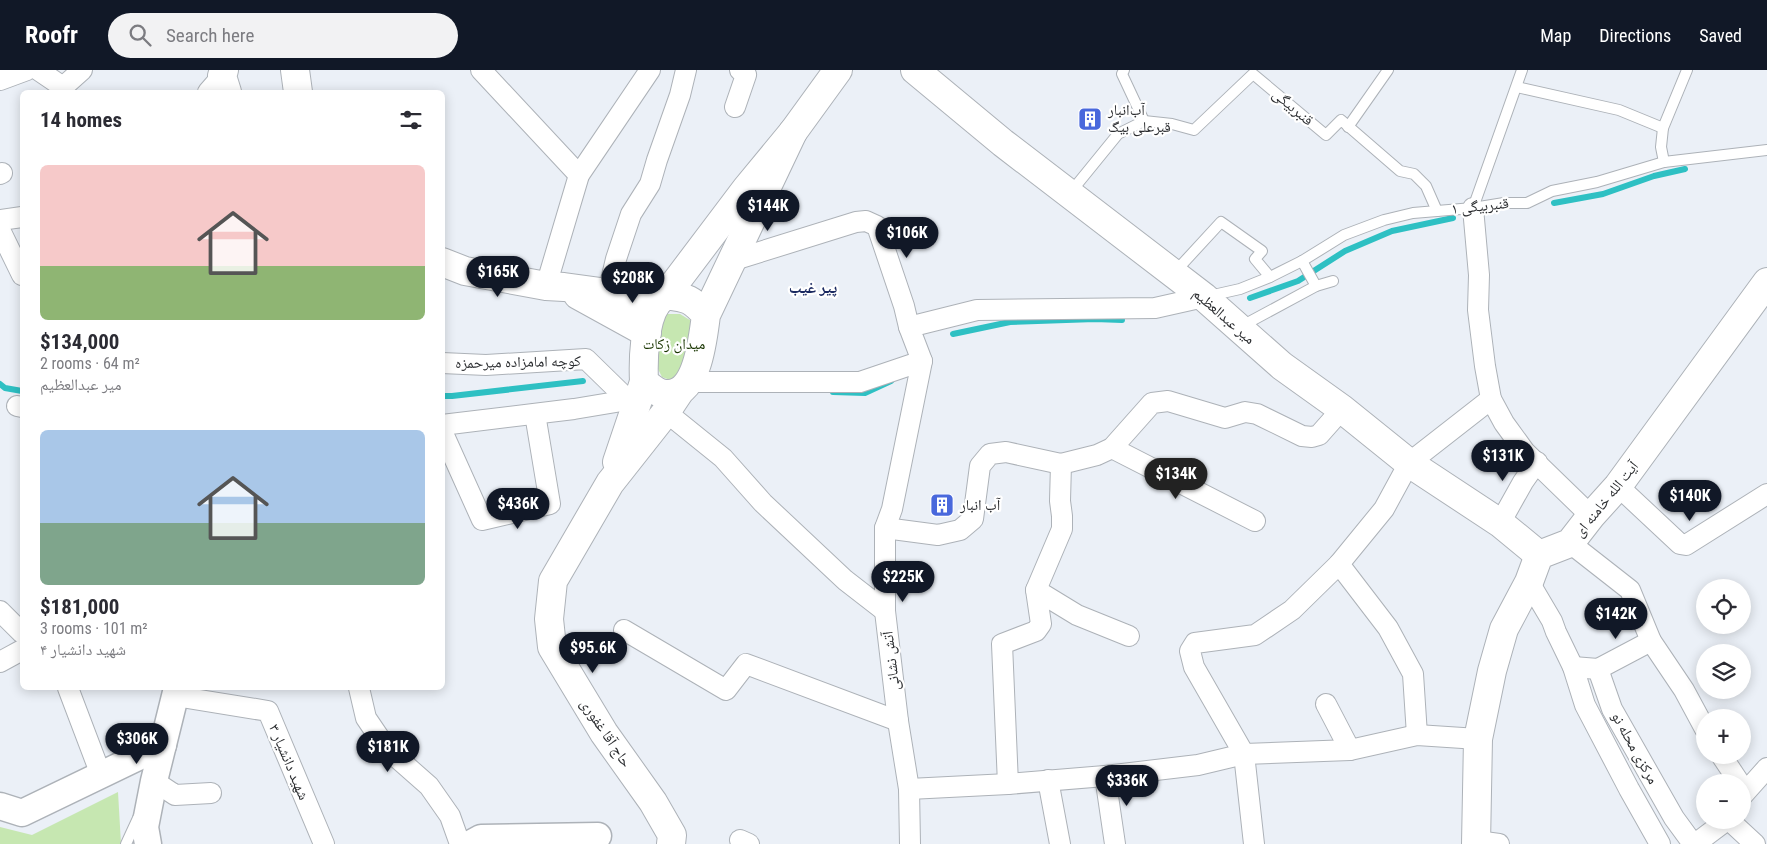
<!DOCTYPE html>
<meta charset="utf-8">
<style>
body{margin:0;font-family:"Roboto Condensed","Noto Naskh Arabic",sans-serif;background:#f2f2f3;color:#2b2b33;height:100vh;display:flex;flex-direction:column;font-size:19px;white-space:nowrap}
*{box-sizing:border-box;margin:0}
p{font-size:16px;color:#7c7c81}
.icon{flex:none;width:28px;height:28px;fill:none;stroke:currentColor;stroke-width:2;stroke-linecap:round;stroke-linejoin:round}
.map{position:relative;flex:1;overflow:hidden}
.details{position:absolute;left:20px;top:20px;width:425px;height:600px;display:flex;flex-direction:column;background:#fff;border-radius:8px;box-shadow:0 2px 12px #0003}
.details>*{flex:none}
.buttons{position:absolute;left:1696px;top:509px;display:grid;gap:10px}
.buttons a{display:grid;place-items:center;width:55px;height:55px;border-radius:50%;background:#fff;box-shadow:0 2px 12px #0003;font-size:25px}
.price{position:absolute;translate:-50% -42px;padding:0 11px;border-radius:18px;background:#111827;color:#fff;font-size:16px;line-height:32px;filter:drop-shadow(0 1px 2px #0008)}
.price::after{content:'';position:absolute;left:50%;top:30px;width:15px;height:11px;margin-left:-8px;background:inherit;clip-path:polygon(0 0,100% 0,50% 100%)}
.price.on{background:#222;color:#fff}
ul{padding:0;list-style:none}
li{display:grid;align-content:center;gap:10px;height:265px;padding:0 20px}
li span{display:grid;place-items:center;height:155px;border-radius:8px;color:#555}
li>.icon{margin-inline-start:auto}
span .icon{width:90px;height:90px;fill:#fffc;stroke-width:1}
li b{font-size:21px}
h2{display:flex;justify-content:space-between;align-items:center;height:60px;padding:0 20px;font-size:21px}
header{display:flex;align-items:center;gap:30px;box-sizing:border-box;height:70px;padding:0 25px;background:#111827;color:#fff}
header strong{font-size:24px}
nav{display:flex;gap:28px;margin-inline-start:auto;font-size:18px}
.search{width:350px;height:45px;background:#f2f2f3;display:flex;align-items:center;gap:12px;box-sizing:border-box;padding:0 18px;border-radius:28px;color:#7c7c81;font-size:19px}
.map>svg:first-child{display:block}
</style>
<header>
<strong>Roofr</strong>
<div class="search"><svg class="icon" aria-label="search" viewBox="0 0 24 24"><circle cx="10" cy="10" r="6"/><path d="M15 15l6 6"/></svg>Search here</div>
<nav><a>Map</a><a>Directions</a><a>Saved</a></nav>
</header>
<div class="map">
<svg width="1767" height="774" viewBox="0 0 1767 774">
<rect width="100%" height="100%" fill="#ebf0f7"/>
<g fill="#c6e7b1">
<polygon points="667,244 680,244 693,252 696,268 679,306 670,310 662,307 656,295 657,253"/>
<polygon points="118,722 121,774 0,774 0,757 32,765"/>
</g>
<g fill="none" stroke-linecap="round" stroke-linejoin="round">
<g stroke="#2ec0c3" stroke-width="6">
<polyline points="1554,133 1603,124 1654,106 1685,99"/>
<polyline points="1250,228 1298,211 1345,181 1392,161 1453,148"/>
<polyline points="953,264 1010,252 1095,249 1122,250"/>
<polyline points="0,314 5,318 22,321"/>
<polyline points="833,322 865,323 891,311"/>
<polyline points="442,326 452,326 583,311"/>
</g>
<g stroke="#adb2b8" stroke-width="12">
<g id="service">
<polyline points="1124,0 1122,4 1144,51"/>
<polyline points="1517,17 1619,40 1663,58"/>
<polyline points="1348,57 1388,0"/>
<polyline points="1664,92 1661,77 1663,58 1687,0"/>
<polyline points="1070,123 1118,64 1144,51 1172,54 1194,60 1253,4 1326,65 1341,50 1400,101 1414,104 1426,116 1437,141"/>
<polyline points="1473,138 1522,0"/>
<polyline points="1302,191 1316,216"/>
<polyline points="1174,203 1221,152 1262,181 1255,189 1270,207"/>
<polyline points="1209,226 1240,219 1270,207 1302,191 1344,165 1384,150 1413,143 1473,138 1504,133 1527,133 1552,121 1597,112 1664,92 1767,80"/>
<polyline points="1240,257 1316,216 1333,211"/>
<polyline points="126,774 138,748"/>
</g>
</g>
<g stroke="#adb2b8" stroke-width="22">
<g id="minor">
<polyline points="38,0 63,17 82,0"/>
<polyline points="481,0 579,105"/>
<polyline points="0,10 27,0"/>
<polyline points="208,22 222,6"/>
<polyline points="735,37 746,5 740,0"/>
<polyline points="0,104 2,103"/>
<polyline points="1473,138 1479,205 1478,240 1485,296 1491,329 1504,353 1525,382 1591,446"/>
<polyline points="0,150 22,147"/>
<polyline points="0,160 22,205"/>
<polyline points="731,191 856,152 866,151 877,156 904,236 909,257"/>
<polyline points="546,216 579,105 650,0"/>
<polyline points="608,223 616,189 631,144 650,114 657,90 680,25 686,0"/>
<polyline points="442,293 486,295 586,289 628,330 638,330"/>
<polyline points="690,312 860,312 922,291 909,257 977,240 1155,238 1204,227"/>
<polyline points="17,336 22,337"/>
<polyline points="666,342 723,388 763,433 845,510 885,541"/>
<polyline points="442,355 574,339 628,330"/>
<polyline points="442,361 482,450 550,434 535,344"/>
<polyline points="1112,378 1255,451"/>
<polyline points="1618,416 1680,474 1686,475 1767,424"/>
<polyline points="1500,453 1523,412 1537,392"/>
<polyline points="885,458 938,465 960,460 973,449 980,396 990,384 1006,382 1061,394"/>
<polyline points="1570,473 1630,520 1651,571 1684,620 1705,659"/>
<polyline points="1339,494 1388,558 1413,604 1417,665"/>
<polyline points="1529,512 1552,551 1556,562 1573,597 1585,635 1629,719 1660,774"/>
<polyline points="1036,520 1077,545 1129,566"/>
<polyline points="0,541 22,563"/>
<polyline points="624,560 726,620 746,594 898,651"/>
<polyline points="0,592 22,580"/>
<polyline points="1573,597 1598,599 1612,639 1674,748 1693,774"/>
<polyline points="1598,599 1651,571"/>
<polyline points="68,618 101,705"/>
<polyline points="359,618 366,648 387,679 429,716 450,746 460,774"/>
<polyline points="175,626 268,641 324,774"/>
<polyline points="1326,634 1350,680"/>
<polyline points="1721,685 1739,712"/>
<polyline points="1105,706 1115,774"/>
<polyline points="1048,710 1060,774"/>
<polyline points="154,711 175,725 211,723"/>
<polyline points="1008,714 1002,574 1036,561 1041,554 1036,520 1062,459 1062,446 1060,431 1061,394 1097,385 1112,378 1152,333 1168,331 1225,348 1245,342 1257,344 1302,366 1312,367 1319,365 1342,339"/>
<polyline points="909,719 1008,714 1105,706 1198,695 1244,684 1350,680 1417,665 1478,669"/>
<polyline points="1742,726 1767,698"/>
<polyline points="1729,750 1755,774"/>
<polyline points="740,770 749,774"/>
<polyline points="1477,771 1499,774"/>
<polyline points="910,774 909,719 898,651 885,541 885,458 892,439 922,291"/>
<polyline points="1254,774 1244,684 1194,597 1190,581 1195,573 1255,565 1292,540 1339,494 1384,439 1409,393 1491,329"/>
<polyline points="1695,774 1727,750"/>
</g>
</g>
<g stroke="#adb2b8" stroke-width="29">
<g id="tertiary">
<polyline points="0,736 22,743 163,675"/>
<polyline points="148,774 145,757 154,711 177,618"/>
<polyline points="470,774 481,768 598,766"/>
</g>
</g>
<g stroke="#adb2b8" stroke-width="30">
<g id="secondary">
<polyline points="224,0 222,6 227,22"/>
<polyline points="295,0 298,22"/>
<polyline points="915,0 1003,73 1204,227 1282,296 1342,339 1409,393 1500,453 1539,485"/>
<polyline points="442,192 465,201 546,216 564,217 608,223 657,233"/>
<polyline points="578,225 647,263"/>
<polyline points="666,225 746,119 793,62 838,0"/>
<path d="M 706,245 C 691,228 687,228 666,225 C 663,228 659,230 657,233 C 644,251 643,290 644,312 C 651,317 658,325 668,324 C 698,324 703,267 706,245 L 793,62"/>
<polyline points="617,392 644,312"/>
<polyline points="671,774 672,765 653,732 604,663 552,577 549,549 553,511 610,413 666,342 680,321"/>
<polyline points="1476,774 1478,669 1492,601 1504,559 1529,512 1539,485 1570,473 1591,446 1618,416 1767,212"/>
</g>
</g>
<use href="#service" stroke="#fff" stroke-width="10"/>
<use href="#minor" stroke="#fff" stroke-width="20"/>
<use href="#tertiary" stroke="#fff" stroke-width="26"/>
<use href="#secondary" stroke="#fff" stroke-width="28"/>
</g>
<defs>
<g id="building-square" transform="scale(1.25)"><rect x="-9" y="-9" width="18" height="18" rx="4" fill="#4968dc" stroke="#fff"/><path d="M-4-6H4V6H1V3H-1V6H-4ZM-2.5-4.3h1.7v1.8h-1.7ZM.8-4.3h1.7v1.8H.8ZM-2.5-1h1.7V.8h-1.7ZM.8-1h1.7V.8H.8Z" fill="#fff"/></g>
</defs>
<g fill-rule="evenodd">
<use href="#building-square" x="1090" y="49"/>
<use href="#building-square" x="942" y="435"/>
</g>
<g text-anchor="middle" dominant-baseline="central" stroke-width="4.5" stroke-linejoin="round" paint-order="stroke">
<g font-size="15" fill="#2b2d30" stroke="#fff">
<text transform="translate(1293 37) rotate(40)">قنبربیگی</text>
<text transform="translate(1480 136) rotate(-6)">قنبربیگی ۱</text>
<text transform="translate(1224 246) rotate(41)">میر عبدالعظیم</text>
<text transform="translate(518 292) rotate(-1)">کوچه امامزاده میرحمزه</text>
<text transform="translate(1606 429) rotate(-51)">آیت الله خامنه ای</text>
<text transform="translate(891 591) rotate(-97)">آتش نشانی</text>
<text transform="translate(606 663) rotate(56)">حاج آقا غفوری</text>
<text transform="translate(1635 678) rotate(61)">مرکزی محله نو</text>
<text transform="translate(289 692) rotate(67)">شهید دانشیار ۳</text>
</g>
<g font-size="15" fill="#2b2d30" stroke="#fff" text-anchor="start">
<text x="1108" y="40">آب‌انبار<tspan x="1108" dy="17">قبرعلی بیگ</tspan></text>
<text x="960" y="435">آب انبار</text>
</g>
<g font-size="15" fill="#193500" stroke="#fff">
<text x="674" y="274">میدان زکات</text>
</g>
<g font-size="16" font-weight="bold" fill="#1a2960" stroke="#fff">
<text x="813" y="217">پیر غیب</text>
</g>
</g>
</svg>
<div class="buttons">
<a><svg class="icon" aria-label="locate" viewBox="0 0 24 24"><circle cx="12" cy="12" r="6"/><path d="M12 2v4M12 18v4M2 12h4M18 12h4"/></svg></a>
<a><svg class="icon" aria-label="layers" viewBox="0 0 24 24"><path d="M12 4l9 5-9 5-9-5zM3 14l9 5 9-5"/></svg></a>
<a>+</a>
<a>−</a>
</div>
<b class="price" style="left:768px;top:162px">$144K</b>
<b class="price" style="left:907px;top:189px">$106K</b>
<b class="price" style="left:498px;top:228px">$165K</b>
<b class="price" style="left:633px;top:234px">$208K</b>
<b class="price" style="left:1503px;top:412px">$131K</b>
<b class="price on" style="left:1176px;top:430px">$134K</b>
<b class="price" style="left:1690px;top:452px">$140K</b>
<b class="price" style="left:518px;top:460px">$436K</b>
<b class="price" style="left:903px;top:533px">$225K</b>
<b class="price" style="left:1616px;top:570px">$142K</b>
<b class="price" style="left:593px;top:604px">$95.6K</b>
<b class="price" style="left:137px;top:695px">$306K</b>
<b class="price" style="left:388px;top:703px">$181K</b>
<b class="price" style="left:1127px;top:737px">$336K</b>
<section class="details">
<h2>14 homes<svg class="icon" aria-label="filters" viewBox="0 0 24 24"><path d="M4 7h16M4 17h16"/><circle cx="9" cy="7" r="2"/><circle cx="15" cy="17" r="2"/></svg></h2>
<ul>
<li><span style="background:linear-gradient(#f6c9c9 65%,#8fb573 0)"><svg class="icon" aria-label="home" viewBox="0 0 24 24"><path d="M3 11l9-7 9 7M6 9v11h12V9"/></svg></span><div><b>$134,000</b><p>2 rooms · 64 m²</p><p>میر عبدالعظیم</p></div></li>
<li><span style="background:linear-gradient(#a9c7e8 60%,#7fa58c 0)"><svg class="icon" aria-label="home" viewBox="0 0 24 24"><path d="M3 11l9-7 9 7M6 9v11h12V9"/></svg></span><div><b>$181,000</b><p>3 rooms · 101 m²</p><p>شهید دانشیار ۴</p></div></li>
</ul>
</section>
</div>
